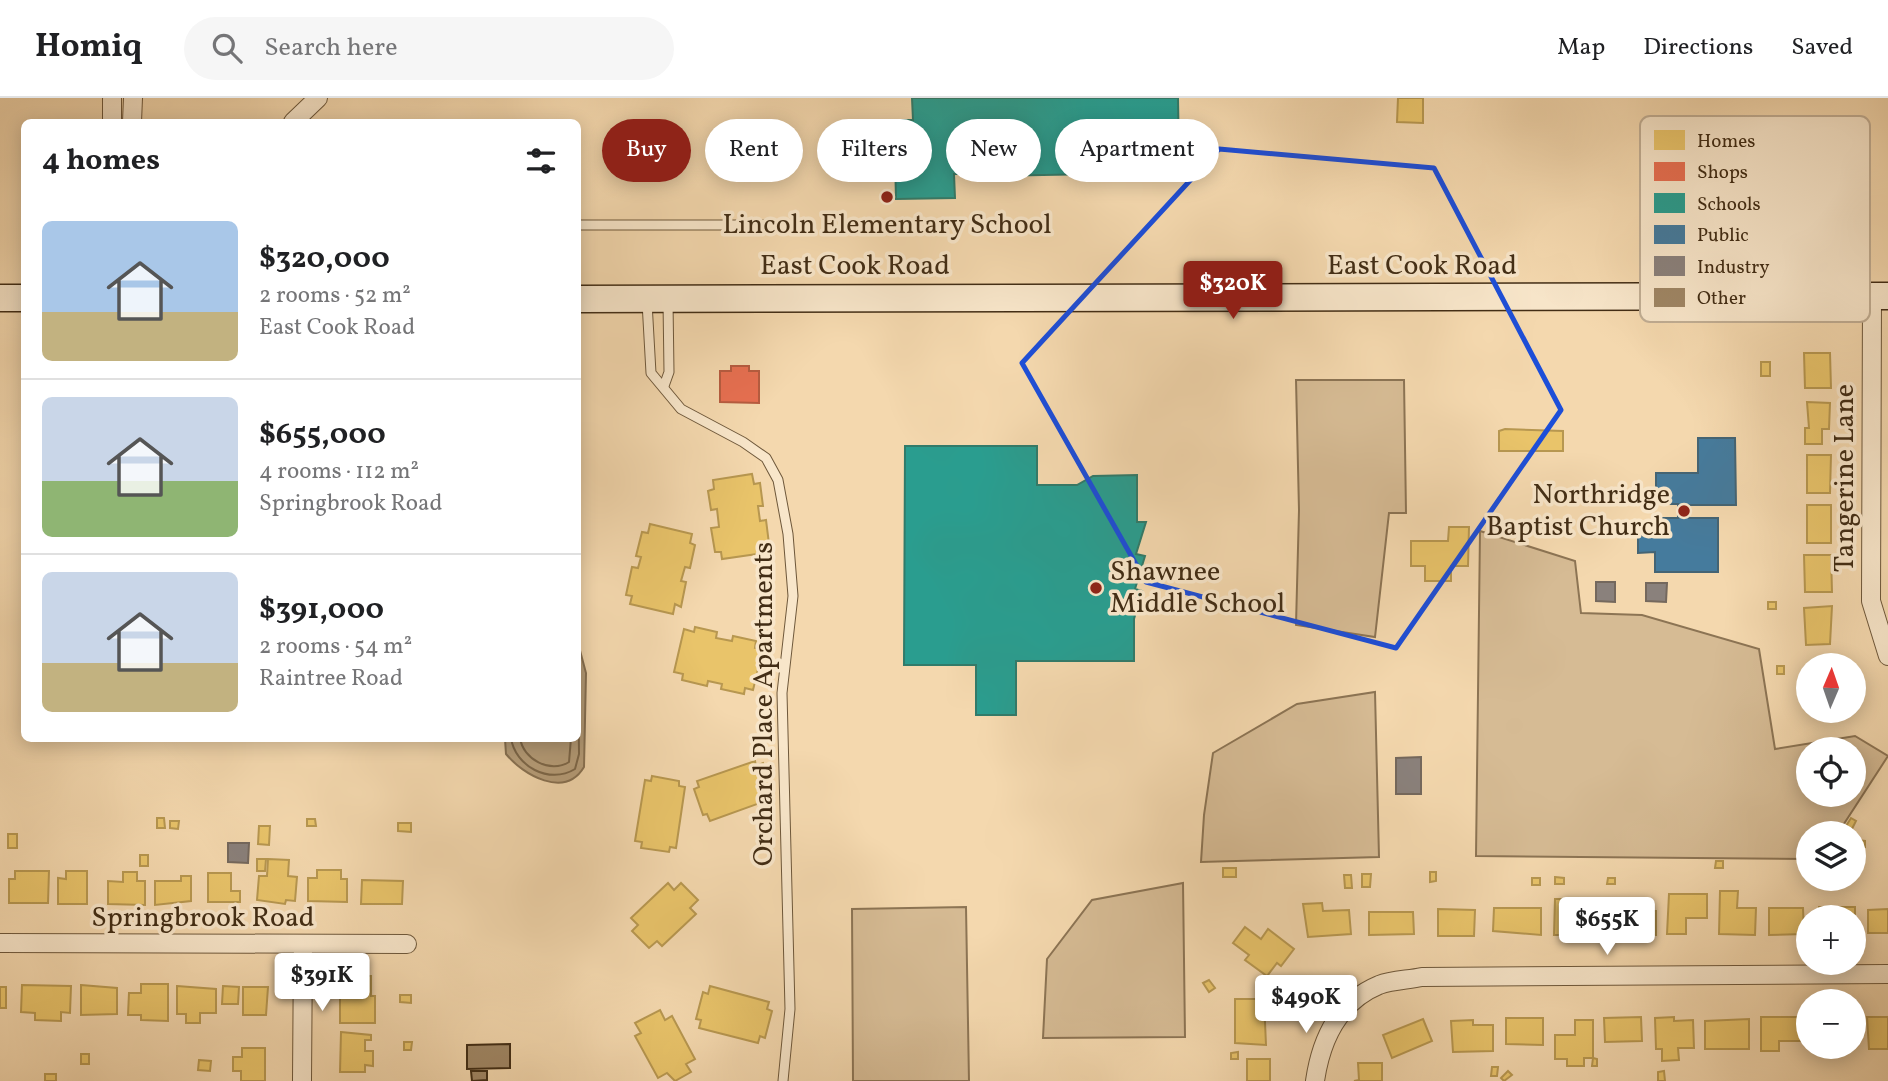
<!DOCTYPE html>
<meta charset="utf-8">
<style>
body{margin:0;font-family:Vollkorn,serif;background:#f6f6f6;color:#202124;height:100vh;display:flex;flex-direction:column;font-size:26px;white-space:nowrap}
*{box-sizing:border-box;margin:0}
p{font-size:23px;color:#757577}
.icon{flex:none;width:38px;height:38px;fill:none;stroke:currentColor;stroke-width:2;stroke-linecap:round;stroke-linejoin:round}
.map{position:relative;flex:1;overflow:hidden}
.sheet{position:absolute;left:21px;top:21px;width:560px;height:623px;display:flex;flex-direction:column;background:#fff;border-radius:10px;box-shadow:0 4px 18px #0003}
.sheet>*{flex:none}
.hud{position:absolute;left:602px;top:21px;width:665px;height:63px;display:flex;gap:14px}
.needle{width:46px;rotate:2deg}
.tools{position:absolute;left:1796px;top:555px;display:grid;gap:14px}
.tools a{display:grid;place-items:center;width:70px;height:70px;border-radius:50%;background:#fff;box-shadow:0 4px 18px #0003;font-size:35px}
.price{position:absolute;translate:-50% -60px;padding:0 16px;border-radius:7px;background:#fff;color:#222;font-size:23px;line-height:46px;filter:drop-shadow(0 2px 4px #0008)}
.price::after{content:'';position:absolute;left:50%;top:42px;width:21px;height:16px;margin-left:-10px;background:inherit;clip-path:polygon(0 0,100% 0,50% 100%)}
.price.selected{background:#8f2418;color:#fff}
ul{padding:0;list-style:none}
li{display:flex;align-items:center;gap:21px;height:175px;padding:0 21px}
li+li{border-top:2px solid #e0e0e0}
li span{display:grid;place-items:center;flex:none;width:196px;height:140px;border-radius:10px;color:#555}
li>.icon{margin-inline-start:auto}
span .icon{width:84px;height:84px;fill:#fffc;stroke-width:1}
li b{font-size:30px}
h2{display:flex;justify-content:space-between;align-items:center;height:84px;padding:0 21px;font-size:30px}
.chip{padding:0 24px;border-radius:32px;background:#fff;box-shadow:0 4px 18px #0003;font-size:24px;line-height:63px}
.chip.selected{background:#8f2418;color:#fff}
header{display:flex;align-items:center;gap:42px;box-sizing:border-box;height:98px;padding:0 35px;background:#fff;border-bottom:2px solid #e0e0e0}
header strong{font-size:33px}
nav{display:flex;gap:38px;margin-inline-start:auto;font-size:24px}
.search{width:490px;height:63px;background:#f6f6f6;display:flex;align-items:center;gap:18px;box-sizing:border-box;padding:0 24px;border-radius:38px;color:#757577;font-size:26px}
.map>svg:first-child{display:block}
</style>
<header>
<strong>Homiq</strong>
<div class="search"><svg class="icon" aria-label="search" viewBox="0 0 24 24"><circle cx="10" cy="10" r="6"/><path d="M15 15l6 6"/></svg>Search here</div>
<nav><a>Map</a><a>Directions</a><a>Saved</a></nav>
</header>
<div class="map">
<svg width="1888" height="983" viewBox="0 0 1888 983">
<rect width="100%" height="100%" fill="#f4d8ae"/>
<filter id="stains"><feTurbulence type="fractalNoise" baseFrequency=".00286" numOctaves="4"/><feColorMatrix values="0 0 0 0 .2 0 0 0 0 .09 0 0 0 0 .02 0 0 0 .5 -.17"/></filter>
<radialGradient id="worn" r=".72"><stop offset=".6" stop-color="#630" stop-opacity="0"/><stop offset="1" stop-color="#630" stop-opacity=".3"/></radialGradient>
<g fill="#d6bb94" stroke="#8c7454" stroke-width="2" fill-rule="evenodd">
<polygon points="1296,282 1404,282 1406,415 1389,415 1375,539 1296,527 1299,412"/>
<path d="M 1480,433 L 1575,463 L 1581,515 L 1642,517 L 1759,551 L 1775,651 L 1855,638 L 1888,658 L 1838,735 L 1808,735 L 1808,761 L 1476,758 ZM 1808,651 L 1853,651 L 1853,696 L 1808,696 Z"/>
<polygon points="1375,594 1379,759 1201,764 1204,717 1213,655 1297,606"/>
<polygon points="1183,785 1185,939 1043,940 1047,861 1092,802"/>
<polygon points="966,809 969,983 853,983 852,811"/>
</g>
<path fill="#b79e7a" stroke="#887152" stroke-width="2" d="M 578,545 L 586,575 L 584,669 C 565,701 523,677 506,656 L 505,641 L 578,640 Z"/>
<g fill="#e9c46a" stroke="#b79750" stroke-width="2">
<polygon points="1398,0 1423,0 1423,25 1397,24"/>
<polygon points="1804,255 1830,255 1831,290 1805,290"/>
<rect x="1761" y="264" width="9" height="14"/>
<polygon points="1807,304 1830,305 1829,331 1822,331 1822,346 1805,346 1805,330 1809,330"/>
<polygon points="1505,331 1563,333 1563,353 1499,353 1499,333"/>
<polygon points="1807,357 1831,357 1830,395 1807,395"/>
<polygon points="752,376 754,386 760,385 763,408 758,408 760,423 766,422 769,446 763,447 764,455 722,461 721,454 715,454 711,430 719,429 717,411 711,412 708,393 714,391 713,382"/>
<rect x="1807" y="407" width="24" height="38"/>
<polygon points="650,426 692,436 690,445 695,447 690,470 685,469 681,483 686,484 681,509 675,506 673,516 630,506 632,498 626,497 632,469 638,470 641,459 636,458 642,434 648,435"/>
<polygon points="1449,429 1469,429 1468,468 1451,468 1451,483 1425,483 1425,468 1411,468 1411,443 1448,443"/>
<polygon points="1804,457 1831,457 1832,494 1805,494"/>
<rect x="1768" y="504" width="8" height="7"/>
<polygon points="1832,508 1830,546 1806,547 1804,510"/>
<polygon points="695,529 717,534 716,540 732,543 733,538 756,543 755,550 763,551 753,592 745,590 744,596 721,591 722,586 708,583 707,588 682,582 683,576 674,574 684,531 694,534"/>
<rect x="1777" y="568" width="7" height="8"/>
<polygon points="755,663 756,668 763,665 773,694 766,697 768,702 710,723 707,716 703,717 694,691 699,689 697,683"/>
<polygon points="652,678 679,683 679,688 685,689 676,750 670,749 669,754 641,750 642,744 635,743 645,682 651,683"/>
<polygon points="157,720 164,720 165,730 157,730"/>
<polygon points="1851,720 1856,723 1852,731 1846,728"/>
<polygon points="307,721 315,721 316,728 307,728"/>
<polygon points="170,723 179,723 178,731 170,730"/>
<polygon points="398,725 411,725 411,734 398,733"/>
<polygon points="259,728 270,728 269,747 258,746"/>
<rect x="8" y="736" width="9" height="14"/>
<polygon points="1857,742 1865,743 1865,749 1857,749"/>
<rect x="140" y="757" width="8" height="11"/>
<polygon points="257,761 266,761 265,773 257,773"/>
<polygon points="268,761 289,762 288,778 297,779 295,803 286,802 285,806 257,802 259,778 267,778"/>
<polygon points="1716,763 1723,763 1723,770 1715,770"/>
<rect x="1223" y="770" width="13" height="9"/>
<polygon points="317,772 341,772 341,781 347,781 347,804 308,803 308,780 317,780"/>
<polygon points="15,773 49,773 48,805 9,805 9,781 15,781"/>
<polygon points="66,773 87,773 87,806 58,806 58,780 66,781"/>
<polygon points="123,774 137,774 137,783 145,783 145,807 108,806 108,783 123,784"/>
<polygon points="1430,774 1436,774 1436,783 1430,784"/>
<polygon points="208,775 231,775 231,793 240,793 240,804 208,804"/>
<polygon points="1362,776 1371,776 1370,789 1362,789"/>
<polygon points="1344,777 1351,777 1352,790 1345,790"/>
<polygon points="181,778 191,778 191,803 155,807 155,783 181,783"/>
<polygon points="1555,779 1564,780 1564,786 1555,786"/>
<rect x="1532" y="780" width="8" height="7"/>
<polygon points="1608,780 1615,780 1615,786 1607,786"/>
<polygon points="362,782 403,783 402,806 361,806"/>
<polygon points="668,785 674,792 681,785 698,802 690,810 696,816 662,848 657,843 649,850 632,833 638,827 631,820"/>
<polygon points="1720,793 1738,793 1737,810 1756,810 1755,837 1719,836"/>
<polygon points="1669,796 1707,796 1707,820 1686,820 1686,836 1667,836"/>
<polygon points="1555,801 1569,801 1569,814 1598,814 1598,837 1554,837"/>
<polygon points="1611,803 1625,803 1625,813 1656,813 1656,837 1613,837"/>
<polygon points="1322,805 1323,813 1349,812 1351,836 1308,839 1303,806"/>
<polygon points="1819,809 1855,809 1855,836 1853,819 1819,819"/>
<polygon points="1494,810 1541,810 1541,837 1493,833"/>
<polygon points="1769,810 1803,810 1804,836 1769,837"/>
<polygon points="1438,811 1475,812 1474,838 1438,838"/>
<polygon points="1888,811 1888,835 1868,835 1868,812"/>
<polygon points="1369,814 1413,814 1414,836 1369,837"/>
<polygon points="1245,829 1261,841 1268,831 1294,851 1281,868 1277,865 1267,878 1245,862 1249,857 1233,845"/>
<polygon points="349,878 371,878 371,898 375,898 375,925 340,925 340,898 349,898"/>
<polygon points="1209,882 1215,890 1209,894 1203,885"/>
<polygon points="141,886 168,886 168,923 141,922 141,917 128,917 129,895 141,895"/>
<polygon points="22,887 71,888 70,915 61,914 61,923 35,922 35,915 21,914"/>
<polygon points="81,887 117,890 117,916 81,917"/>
<polygon points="177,888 216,891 216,915 200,915 200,925 186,925 186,916 177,916"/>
<polygon points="223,888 239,889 238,906 222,906"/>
<polygon points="710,888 769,904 767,911 772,913 765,940 760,938 758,945 699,930 701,922 696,921 703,894 708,896"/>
<rect x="0" y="889" width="6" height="21"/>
<polygon points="243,889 268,889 266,917 243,917"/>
<polygon points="400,897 411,897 411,905 400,904"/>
<polygon points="1235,901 1264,901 1266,947 1235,945"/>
<polygon points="660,912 665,922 672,918 695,961 686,966 691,974 675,983 667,975 658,980 635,938 641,935 635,925"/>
<polygon points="1641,919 1642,943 1605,944 1604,920"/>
<polygon points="1674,919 1674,923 1693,922 1694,950 1678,950 1679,962 1662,963 1662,951 1656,951 1655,920"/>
<polygon points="1761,919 1805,919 1805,943 1779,943 1779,953 1761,953"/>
<rect x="1853" y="919" width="3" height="27"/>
<polygon points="1867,919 1888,919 1888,951 1869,951"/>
<polygon points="1506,920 1543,920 1543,947 1506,946"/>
<polygon points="1423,921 1432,943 1392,960 1383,937"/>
<polygon points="1749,921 1749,951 1705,951 1705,923"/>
<polygon points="1473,922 1473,927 1493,927 1493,953 1453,954 1451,923"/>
<polygon points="1575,922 1593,922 1593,960 1597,961 1597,968 1592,968 1593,960 1584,960 1584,968 1567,968 1567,961 1555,961 1555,937 1575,937"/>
<polygon points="341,934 371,937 371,942 365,942 365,953 373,953 373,968 365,967 365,974 340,974"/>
<polygon points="404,944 412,944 411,952 404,952"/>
<polygon points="242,950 265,950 265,983 241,983 241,973 233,973 233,959 242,959"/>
<polygon points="1238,954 1238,961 1231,961 1231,955"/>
<rect x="81" y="956" width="8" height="10"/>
<rect x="1247" y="961" width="23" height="22"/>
<polygon points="199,962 211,963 210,973 198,972"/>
<polygon points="1358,965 1382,965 1382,983 1354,983 1359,982"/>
<polygon points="1492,969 1498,969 1497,978 1491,978"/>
<polygon points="1508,973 1512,977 1504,983 1501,980"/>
<polygon points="1664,973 1665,983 1658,983 1658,974"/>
<rect x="45" y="976" width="11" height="7"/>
</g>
<polygon fill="#e76f51" stroke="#b65b3f" stroke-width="2" points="731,268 749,268 749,273 759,273 759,305 720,304 720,273 731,273"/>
<g fill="#2a9d8f" stroke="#317b6a" stroke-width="2">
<polygon points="912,0 1178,0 1179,62 1160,62 1161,82 1096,83 1096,76 985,78 985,61 971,62 960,76 954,76 955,100 896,101 895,60 887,60 886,22 913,22"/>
<polygon points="905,348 1037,348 1037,387 1077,387 1093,378 1137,377 1137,424 1146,424 1136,456 1145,458 1135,491 1142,493 1134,521 1134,563 1016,563 1016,617 976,617 976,567 904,567"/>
</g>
<polygon fill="#457b9d" stroke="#446474" stroke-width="2" points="1698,340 1735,340 1736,407 1689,407 1689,420 1718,420 1718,474 1655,474 1655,454 1638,455 1638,438 1655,438 1655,420 1678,420 1678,406 1656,406 1656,375 1698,375"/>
<g fill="#8a817c" stroke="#74685d" stroke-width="2">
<polygon points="1596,484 1615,484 1615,504 1596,503"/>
<polygon points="1646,485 1667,485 1666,504 1646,503"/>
<polygon points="1421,659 1421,696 1396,696 1396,660"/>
<polygon points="228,745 249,745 248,765 228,764"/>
</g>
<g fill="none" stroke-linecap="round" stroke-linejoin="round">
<g stroke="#7c6648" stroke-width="2">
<path d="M 511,640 C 515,668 549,687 575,671 L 579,656 L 578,570"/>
<path d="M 520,640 C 523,661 550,676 569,664 L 571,640"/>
</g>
</g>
<g fill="#9f8665" stroke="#422d15" stroke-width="2">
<polygon points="510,946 510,970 467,971 467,947"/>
<polygon points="471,973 487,973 487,982 472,983"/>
</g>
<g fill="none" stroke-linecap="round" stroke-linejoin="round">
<g stroke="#6e583b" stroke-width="11">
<g id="lane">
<polyline points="578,127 796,127"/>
<polyline points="647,204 651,275 681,311 743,344 766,360 778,382 788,436 793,498 782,595 790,911 783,983"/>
<polyline points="664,288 669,274 668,204"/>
</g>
</g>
<g stroke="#6e583b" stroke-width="20">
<g id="street">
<polyline points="112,24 112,0"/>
<polyline points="132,24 133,0"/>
<polyline points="293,24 318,0"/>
<polyline points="1872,199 1871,503 1888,558"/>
<polyline points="0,845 407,846"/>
<polyline points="302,983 303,846"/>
<path d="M 1315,983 C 1321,942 1338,904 1379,887 C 1392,882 1408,882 1422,879 L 1888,876"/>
</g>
</g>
<g stroke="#422d15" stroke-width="29">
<g id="secondary">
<polyline points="0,200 24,200"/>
<polyline points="578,201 1888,198"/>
</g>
</g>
<use href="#lane" stroke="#f8e6ca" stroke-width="9"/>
<use href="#street" stroke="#f8e6ca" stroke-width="18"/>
<use href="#secondary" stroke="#f8e6ca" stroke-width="26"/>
</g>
<path fill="none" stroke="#1d4ed8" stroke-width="5" stroke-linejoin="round" d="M 1219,51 L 1434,70 L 1561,312 L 1396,550 L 1146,484 L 1022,265 Z"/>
<g fill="#8f2418" stroke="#f8e6ca" stroke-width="2.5">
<circle cx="887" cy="99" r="7"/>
<circle cx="1684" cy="413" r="7"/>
<circle cx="1096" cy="490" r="7"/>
</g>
<g text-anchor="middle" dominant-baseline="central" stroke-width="7" stroke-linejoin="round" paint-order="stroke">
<g font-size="28" fill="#422d15" stroke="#f8e6ca">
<text x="887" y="127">Lincoln Elementary School</text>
<text x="1670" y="397" text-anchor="end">Northridge<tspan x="1670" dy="32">Baptist Church</tspan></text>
<text x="1110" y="474" text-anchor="start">Shawnee<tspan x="1110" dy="32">Middle School</tspan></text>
</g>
<g font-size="28" fill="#422d15" stroke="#f8e6ca">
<text x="855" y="168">East Cook Road</text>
<text x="1422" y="168">East Cook Road</text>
<text transform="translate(1845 380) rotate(-90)">Tangerine Lane</text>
<text transform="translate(764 606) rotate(-90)">Orchard Place Apartments</text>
<text x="203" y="820">Springbrook Road</text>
</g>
</g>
<rect x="1640" y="18" width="230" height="206" rx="10" fill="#f8e6ca" stroke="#c1ae94" stroke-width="2"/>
<rect x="1654" y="32" width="31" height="20" fill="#e9c46a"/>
<rect x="1654" y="64" width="31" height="19" fill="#e76f51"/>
<rect x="1654" y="95" width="31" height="20" fill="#2a9d8f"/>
<rect x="1654" y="127" width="31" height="19" fill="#457b9d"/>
<rect x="1654" y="158" width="31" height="20" fill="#8a817c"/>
<rect x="1654" y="190" width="31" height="19" fill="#9f8665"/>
<g font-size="19" fill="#422d15">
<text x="1697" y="49">Homes</text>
<text x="1697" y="80">Shops</text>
<text x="1697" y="112">Schools</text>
<text x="1697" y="143">Public</text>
<text x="1697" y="175">Industry</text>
<text x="1697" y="206">Other</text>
</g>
<rect width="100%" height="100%" filter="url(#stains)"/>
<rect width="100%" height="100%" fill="url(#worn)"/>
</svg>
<div class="tools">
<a><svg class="needle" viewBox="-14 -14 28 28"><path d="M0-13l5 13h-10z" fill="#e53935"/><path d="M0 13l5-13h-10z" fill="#757577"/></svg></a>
<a><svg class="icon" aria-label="locate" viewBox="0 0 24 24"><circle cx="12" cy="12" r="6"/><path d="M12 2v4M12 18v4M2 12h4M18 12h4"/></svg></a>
<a><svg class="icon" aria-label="layers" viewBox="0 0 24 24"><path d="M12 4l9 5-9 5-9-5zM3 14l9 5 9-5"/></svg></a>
<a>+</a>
<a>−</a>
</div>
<b class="price selected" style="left:1233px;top:223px">$320K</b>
<b class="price" style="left:1607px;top:859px">$655K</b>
<b class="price" style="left:322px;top:915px">$391K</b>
<b class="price" style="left:1306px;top:937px">$490K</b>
<div class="hud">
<a class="chip selected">Buy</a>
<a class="chip">Rent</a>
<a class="chip">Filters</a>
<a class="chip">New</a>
<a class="chip">Apartment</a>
</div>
<section class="sheet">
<h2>4 homes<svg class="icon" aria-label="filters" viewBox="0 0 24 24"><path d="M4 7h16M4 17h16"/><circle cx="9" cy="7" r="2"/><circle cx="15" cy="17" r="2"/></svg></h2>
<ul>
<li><span style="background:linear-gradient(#a9c7e8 65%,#c2b280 0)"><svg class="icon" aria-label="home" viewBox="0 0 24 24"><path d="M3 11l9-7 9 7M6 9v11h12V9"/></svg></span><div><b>$320,000</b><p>2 rooms · 52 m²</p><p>East Cook Road</p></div></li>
<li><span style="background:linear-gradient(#c9d6e8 60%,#8fb573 0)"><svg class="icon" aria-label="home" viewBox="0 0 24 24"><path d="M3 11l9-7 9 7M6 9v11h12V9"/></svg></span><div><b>$655,000</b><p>4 rooms · 112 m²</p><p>Springbrook Road</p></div></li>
<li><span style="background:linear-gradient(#c9d6e8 65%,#c2b280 0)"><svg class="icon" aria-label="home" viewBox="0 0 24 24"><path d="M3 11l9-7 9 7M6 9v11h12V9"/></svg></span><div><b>$391,000</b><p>2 rooms · 54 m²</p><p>Raintree Road</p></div></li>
</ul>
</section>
</div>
